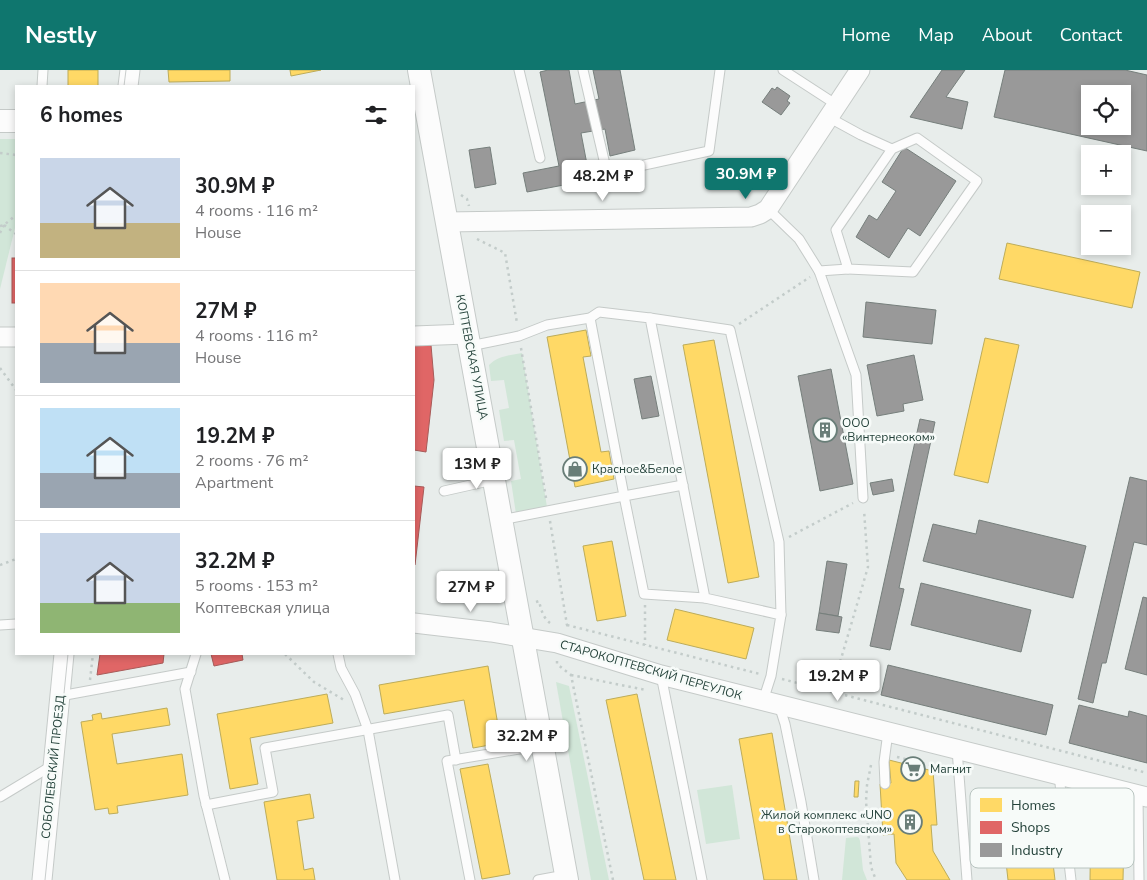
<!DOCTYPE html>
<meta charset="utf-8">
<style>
body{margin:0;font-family:"Nunito Sans",sans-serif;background:#f2f2f2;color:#202124;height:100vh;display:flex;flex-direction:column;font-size:19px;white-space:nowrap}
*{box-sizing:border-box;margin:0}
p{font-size:16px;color:#757577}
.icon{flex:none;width:28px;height:28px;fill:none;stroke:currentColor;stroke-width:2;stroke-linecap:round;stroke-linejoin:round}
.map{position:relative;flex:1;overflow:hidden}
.details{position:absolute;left:15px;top:15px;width:400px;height:570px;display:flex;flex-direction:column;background:#fff;border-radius:0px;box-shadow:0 2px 8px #0003}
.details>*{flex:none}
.tools{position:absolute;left:1081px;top:15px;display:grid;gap:10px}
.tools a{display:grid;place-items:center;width:50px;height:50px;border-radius:0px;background:#fff;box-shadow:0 2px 8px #0003;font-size:25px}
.price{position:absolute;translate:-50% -42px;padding:0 11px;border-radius:5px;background:#fff;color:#222;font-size:16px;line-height:32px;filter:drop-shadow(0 1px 2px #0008)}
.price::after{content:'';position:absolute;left:50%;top:30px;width:15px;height:11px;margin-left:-8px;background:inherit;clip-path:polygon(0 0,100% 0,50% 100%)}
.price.active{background:#0f766e;color:#fff}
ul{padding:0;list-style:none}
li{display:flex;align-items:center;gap:15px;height:125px;padding:0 25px}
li+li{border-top:1px solid #e0e0e0}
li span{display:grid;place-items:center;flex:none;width:140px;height:100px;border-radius:0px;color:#555}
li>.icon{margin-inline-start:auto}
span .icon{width:60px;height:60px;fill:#fffc;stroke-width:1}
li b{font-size:21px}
h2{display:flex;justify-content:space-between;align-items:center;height:60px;padding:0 25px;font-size:21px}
header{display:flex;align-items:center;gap:30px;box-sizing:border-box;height:70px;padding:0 25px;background:#0f766e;color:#fff}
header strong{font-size:24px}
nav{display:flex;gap:28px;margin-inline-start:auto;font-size:18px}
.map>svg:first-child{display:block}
</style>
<header>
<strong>Nestly</strong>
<nav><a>Home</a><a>Map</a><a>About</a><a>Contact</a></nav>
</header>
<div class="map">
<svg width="1147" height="810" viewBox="0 0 1147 810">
<rect width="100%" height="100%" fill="#e8edeb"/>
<g fill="#d1e6d8">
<polygon points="0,69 16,69 16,154 0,219"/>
<path d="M 522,283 L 547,437 L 516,444 L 511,411 L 521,409 L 514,370 L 504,371 L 499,340 L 509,338 L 504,310 L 491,311 L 489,295 C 498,286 510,285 522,283 Z"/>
<polygon points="556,612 569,616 609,810 591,810"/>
<polygon points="732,715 740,769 706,774 697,720"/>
<polygon points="857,767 859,768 860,771 863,800 867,810 842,810 846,768"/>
</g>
<g fill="#ffd966" stroke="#bdac59">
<rect x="68" y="0" width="30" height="16"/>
<polygon points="168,0 230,0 230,11 169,12"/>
<polygon points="290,0 321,0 291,6"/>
<polygon points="1007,173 1140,202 1132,238 999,209"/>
<polygon points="586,260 591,286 583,287 601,382 609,381 614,409 575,417 547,267"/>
<polygon points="985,268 1019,275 988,413 954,405"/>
<polygon points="714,270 759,507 728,513 683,275"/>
<polygon points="612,471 626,546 597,551 583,476"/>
<polygon points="675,539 754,558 746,589 667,570"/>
<polygon points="488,596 501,673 473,678 464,630 384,644 379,615"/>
<polygon points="327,624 333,653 250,668 258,714 230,719 217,644"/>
<polygon points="637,624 676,810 644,810 606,630"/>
<polygon points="167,638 170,655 112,664 117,694 182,684 188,725 117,736 118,743 109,744 108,738 95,740 81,652 93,650 92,645 101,643 102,649"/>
<polygon points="772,663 797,810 764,810 739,669"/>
<polygon points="889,690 933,701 937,755 931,755 933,781 950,810 907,810 896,793 894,764 883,765 880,714 891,713"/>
<polygon points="488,694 510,804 482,809 460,699"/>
<polygon points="855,711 859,711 858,727 854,727"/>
<polygon points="310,724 314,748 297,751 304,800 313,798 315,810 277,810 264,732"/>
<polygon points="1046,733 1055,810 1008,810 1000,738"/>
<polygon points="1091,735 1120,735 1119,766 1124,765 1123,810 1090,810"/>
</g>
<g fill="#e06666" stroke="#a85b59">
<rect x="12" y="188" width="4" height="45"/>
<polygon points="431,275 434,310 426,382 414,380 414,276"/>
<polygon points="414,416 424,417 415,495 414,494"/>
<polygon points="100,584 164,584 163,593 97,605"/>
<polygon points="211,584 242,584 243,590 214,596"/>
</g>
<g fill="#999" stroke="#767f7c" fill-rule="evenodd">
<polygon points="548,0 569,0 575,34 599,29 593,0 620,0 635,80 610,86 605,59 581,63 590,110 527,122 523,103 559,96 540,2"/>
<polygon points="942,0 965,0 946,27 968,32 962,59 910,47"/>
<path d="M 1005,0 L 1125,0 L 1147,5 L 1147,81 L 994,47 ZM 1090,24 L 1122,24 L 1122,56 L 1090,56 Z"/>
<polygon points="777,17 790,26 787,31 790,33 781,45 762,32 772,18 775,20"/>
<polygon points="490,77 496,114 475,118 469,80"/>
<polygon points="904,77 956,111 920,166 908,158 889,188 856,167 869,145 877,150 896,121 882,112"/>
<polygon points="637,103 640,115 620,119 618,107"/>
<polygon points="866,232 936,240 932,274 863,267"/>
<polygon points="914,285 923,330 903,334 904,341 877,346 867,295"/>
<polygon points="831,299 853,414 820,421 798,306"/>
<polygon points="651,306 659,346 642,349 634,309"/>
<polygon points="920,349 935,352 899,518 904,519 890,580 870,576"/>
<polygon points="1130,407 1147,411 1147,475 1134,472 1106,593 1102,593 1093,633 1078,629"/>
<polygon points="892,409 894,421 873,425 870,413"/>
<polygon points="979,450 1086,476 1073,528 923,491 933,454 976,464"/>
<polygon points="827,491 847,494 838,546 819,543"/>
<polygon points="921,513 1031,540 1021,582 911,555"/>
<polygon points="1143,527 1147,528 1147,605 1125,599"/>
<polygon points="819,543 842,547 839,563 816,560"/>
<polygon points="888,595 1053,635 1046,665 881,625"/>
<polygon points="1079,635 1128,647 1129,641 1147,646 1147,693 1069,673"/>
</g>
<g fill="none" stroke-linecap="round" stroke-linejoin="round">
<g stroke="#c5cac8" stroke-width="11">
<g id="service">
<polyline points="519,0 540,88"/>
<polyline points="583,0 607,103 709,81 720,0"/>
<polyline points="783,0 837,35"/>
<polyline points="42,16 43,0"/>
<polyline points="828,47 861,65 892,79 917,68 977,111 913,202 848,199 836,160 892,79"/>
<polyline points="768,139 799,169 819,201 856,305 863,428"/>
<polyline points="819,201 848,199"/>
<polyline points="650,248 730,260 779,472 781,545"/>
<polyline points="470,276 519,266 547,255 590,248 599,242 650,248 705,528 781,545 771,606 763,631"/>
<polyline points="683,415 624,426 644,524 705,528"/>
<polyline points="444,421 493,410"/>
<polyline points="501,450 624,426 590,248"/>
<polyline points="0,555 16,554"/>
<polyline points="196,584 185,619 204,726 225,810"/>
<polyline points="338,584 341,598 355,624 368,660 395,810"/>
<polyline points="661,605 702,810"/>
<polyline points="60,626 191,602"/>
<polyline points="779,635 785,654 801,732 814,810"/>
<polyline points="957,679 967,810"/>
<polyline points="1059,705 1071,810"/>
<polyline points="885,714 884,692 888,662"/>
<polyline points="1138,725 1139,810"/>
<polyline points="0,727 53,695"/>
<polyline points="206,735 273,722 265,678 448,645 456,690"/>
<polyline points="470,810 447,691 543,675"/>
<polyline points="538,810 565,805"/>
</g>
</g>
<g stroke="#c5cac8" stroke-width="21">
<g id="minor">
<polyline points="128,16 130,0"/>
<polyline points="447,152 751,147 760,144 768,139 860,0"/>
<polyline points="414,266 467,264"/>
<polyline points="0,267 16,267"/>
<polyline points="414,553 491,562 557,573 661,605 1147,727"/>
<polyline points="42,810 64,584"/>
</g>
</g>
<g stroke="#c5cac8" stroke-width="24">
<g id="tertiary">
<polyline points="419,0 567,810"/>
<polyline points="0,51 16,51"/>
</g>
</g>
<g stroke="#c3ccca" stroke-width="2.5" stroke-dasharray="2.5 4" stroke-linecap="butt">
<polyline points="0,83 16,85"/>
<polyline points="461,125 467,129 469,136"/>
<polyline points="4,155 16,164"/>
<polyline points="0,156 4,155 16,145"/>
<polyline points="0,163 4,155"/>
<polyline points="477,169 505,183 517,253"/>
<polyline points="739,254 810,207"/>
<polyline points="521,278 546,428"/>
<polyline points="0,298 16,320"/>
<polyline points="550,451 567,555 564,557"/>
<polyline points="789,467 853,433"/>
<polyline points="0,495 16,489"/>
<path d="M 536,532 L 539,531 C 541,539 543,548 550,553"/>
<polyline points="645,535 645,575"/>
<polyline points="567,555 760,604"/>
<polyline points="285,584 314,612 344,630"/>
<polyline points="557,591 557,594 571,605 613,810"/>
<polyline points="571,605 646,620"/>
<polyline points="782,609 1147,703"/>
<polyline points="90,610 93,584"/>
<polyline points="831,623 868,497 864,440"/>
<polyline points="897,687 947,699"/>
<polyline points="871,695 867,715 866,731 871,797 876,810"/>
</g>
<use href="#service" stroke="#fcfcfc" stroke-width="9"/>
<use href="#minor" stroke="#fcfcfc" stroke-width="19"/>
<use href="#tertiary" stroke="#fcfcfc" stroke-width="22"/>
<g stroke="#c9cdcc" stroke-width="1">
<polyline points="124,16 126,0"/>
<polyline points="45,810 68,584"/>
</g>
</g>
<defs>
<g id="building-ring" transform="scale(1.25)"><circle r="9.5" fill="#f7fbf9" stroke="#697e78" stroke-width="1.5"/><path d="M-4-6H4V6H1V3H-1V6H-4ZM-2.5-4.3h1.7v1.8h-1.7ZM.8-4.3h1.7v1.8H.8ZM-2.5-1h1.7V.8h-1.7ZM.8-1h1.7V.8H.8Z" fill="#697e78"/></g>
<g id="shop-ring" transform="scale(1.25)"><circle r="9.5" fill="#f7fbf9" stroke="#697e78" stroke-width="1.5"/><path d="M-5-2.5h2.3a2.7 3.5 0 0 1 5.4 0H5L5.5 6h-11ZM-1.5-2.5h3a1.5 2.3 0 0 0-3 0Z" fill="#697e78"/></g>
<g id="supermarket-ring" transform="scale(1.25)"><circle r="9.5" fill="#f7fbf9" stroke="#697e78" stroke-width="1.5"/><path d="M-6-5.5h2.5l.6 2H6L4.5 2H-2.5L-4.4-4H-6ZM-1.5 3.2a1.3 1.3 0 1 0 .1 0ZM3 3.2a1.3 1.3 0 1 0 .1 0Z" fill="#697e78"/></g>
</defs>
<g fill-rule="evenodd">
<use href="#building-ring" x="825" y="360"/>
<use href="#shop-ring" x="575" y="399"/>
<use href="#supermarket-ring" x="913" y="699"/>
<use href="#building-ring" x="910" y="752"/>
</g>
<g text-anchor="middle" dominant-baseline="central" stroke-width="5" stroke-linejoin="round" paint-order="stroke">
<g font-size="12" fill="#24423a" stroke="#f7fbf9">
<text transform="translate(472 287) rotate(79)">КОПТЕВСКАЯ УЛИЦА</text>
<text transform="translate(651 600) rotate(16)">СТАРОКОПТЕВСКИЙ ПЕРЕУЛОК</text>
<text transform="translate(53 697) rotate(-84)">СОБОЛЕВСКИЙ ПРОЕЗД</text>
</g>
<g font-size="12" fill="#24423a" stroke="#f7fbf9" text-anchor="start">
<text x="842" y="353">ООО<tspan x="842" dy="14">«Винтернеоком»</tspan></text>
<text x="592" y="399">Красное&amp;Белое</text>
<text x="930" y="699">Магнит</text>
<text x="892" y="745" text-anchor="end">Жилой комплекс «UNO<tspan x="892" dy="14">в Старокоптевском»</tspan></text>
</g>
</g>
<rect x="970" y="718" width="164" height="80" rx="8" fill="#f7fbf9" stroke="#b8c4c0" stroke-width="1"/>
<rect x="980" y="728" width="22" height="14" fill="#ffd966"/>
<rect x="980" y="751" width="22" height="13" fill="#e06666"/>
<rect x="980" y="773" width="22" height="14" fill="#999"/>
<g font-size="14" fill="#24423a">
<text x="1011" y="740">Homes</text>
<text x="1011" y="762">Shops</text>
<text x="1011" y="785">Industry</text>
</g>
</svg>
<div class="tools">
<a><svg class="icon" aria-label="locate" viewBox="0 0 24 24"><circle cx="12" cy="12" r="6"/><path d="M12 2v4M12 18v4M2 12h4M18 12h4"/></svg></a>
<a>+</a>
<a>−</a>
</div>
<b class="price active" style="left:746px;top:130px">30.9M ₽</b>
<b class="price" style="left:603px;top:132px">48.2M ₽</b>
<b class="price" style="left:477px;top:420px">13M ₽</b>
<b class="price" style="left:471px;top:543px">27M ₽</b>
<b class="price" style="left:838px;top:632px">19.2M ₽</b>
<b class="price" style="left:527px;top:692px">32.2M ₽</b>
<section class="details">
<h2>6 homes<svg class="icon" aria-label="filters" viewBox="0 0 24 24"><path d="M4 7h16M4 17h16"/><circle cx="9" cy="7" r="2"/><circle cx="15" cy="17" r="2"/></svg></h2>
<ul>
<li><span style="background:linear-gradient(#c9d6e8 65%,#c2b280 0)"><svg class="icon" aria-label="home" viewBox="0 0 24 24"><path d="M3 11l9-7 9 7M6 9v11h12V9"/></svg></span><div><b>30.9M ₽</b><p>4 rooms · 116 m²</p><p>House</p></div></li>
<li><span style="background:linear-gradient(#ffd9b3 60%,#9aa5b1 0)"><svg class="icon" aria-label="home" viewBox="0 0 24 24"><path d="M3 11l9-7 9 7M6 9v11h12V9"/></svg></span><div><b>27M ₽</b><p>4 rooms · 116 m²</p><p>House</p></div></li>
<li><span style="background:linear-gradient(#bfe0f5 65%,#9aa5b1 0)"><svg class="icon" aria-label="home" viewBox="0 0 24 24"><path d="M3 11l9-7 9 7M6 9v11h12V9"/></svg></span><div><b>19.2M ₽</b><p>2 rooms · 76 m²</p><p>Apartment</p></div></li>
<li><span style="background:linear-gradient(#c9d6e8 70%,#8fb573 0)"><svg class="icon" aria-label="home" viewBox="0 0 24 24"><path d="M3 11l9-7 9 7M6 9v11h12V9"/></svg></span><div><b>32.2M ₽</b><p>5 rooms · 153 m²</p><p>Коптевская улица</p></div></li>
</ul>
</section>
</div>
